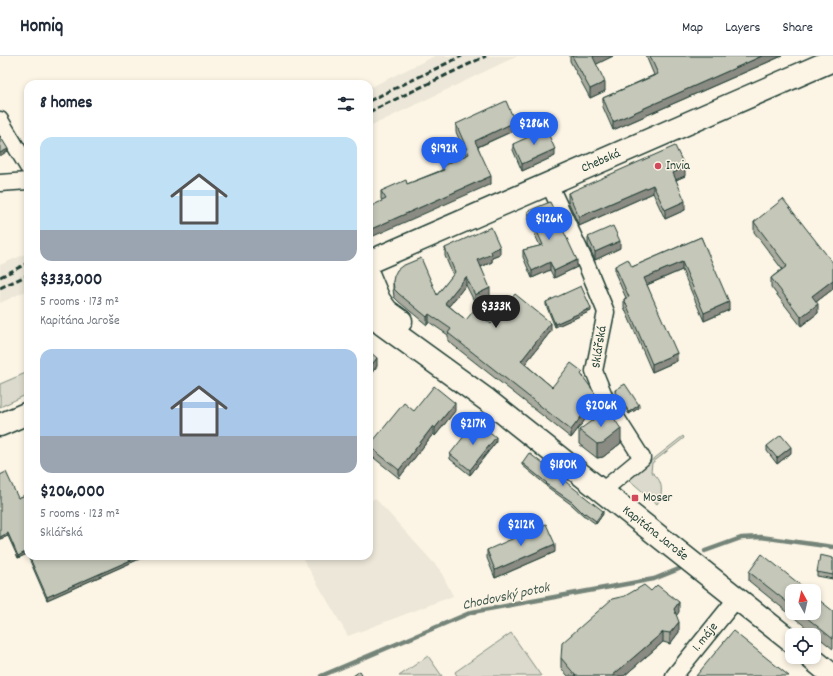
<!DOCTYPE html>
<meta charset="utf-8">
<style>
body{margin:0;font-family:Dekko,sans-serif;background:#f2f2f3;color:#1f2937;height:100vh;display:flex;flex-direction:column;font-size:15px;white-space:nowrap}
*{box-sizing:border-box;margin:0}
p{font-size:13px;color:#747a83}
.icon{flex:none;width:22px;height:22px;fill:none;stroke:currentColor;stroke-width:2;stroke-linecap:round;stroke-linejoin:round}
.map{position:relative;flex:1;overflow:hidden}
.sheet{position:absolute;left:24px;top:24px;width:349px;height:480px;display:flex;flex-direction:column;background:#fff;border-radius:12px;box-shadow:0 2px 6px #0003}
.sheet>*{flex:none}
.needle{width:26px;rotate:352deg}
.tools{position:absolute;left:785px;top:528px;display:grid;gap:8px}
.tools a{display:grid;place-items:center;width:36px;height:36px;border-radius:8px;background:#fff;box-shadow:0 2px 6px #0003;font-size:20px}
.price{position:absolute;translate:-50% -34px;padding:0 9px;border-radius:14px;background:#2563eb;color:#fff;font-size:13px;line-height:26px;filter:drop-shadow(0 1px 2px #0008)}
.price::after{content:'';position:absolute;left:50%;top:24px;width:12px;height:9px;margin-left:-6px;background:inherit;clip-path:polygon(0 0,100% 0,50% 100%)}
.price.current{background:#222;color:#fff}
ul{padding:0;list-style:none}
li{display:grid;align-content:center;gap:8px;height:212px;padding:0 16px}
li span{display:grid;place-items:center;height:124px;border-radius:12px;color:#555}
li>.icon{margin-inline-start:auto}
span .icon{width:72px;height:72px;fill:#fffc;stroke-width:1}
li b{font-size:17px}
h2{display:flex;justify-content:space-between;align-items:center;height:48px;padding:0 16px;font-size:17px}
header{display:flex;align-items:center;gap:24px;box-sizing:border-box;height:56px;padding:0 20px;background:#fff;border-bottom:1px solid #e0e1e3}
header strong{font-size:19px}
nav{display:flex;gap:22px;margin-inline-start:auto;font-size:14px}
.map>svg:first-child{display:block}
</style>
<header>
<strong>Homiq</strong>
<nav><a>Map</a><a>Layers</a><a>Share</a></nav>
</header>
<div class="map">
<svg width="833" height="620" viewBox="0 0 833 620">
<rect width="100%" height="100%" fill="#fcf5e5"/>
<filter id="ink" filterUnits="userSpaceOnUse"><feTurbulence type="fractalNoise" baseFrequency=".025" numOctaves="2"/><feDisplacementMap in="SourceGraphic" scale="8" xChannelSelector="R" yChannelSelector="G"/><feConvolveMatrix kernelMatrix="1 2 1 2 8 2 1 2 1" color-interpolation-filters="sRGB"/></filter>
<g filter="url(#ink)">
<g fill="#ece7d8">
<polygon points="435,0 517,0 369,71 369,32"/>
<polygon points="28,197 28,234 0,247 0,209"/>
<polygon points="375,442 440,514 453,540 348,580 302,501 369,500 369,446"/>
</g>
<g fill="#dcdacc" stroke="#7e8c80">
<polygon points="28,316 28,338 0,351 0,328"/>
<path d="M 683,380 L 684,382 L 652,407 L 651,416 C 663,423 664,437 657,448 L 627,422 L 636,414 L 641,413 Z"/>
<polygon points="511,577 541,620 457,620 455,616"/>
<polygon points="428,600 442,620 399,620"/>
</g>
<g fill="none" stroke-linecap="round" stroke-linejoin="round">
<g stroke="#758479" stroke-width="4.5">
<polyline points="705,495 741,482 761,481 833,491"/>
<polyline points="321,620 472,556 654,523 679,513"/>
</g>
<g stroke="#1f3d34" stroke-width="19">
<g id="street">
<polyline points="0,64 28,111"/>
<polyline points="0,127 28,125"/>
<polyline points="549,128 587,210 606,256 594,315 607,347 642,402 602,435"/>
<path id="s1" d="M 674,620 L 737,542"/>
</g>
</g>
<g stroke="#1f3d34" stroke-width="25">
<g id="secondary">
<path id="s2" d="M 369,206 L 833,4"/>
<polyline points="369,220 379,244 387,255 401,265"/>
<path id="s3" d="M 369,256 L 382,268 L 487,344 L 792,586"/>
<polyline points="0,369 28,357"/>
<polyline points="810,601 833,620"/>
</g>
</g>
<use href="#street" stroke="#fcf5e5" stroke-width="16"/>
<use href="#secondary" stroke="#fcf5e5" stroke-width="22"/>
<g stroke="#1f3d34" stroke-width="3" stroke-dasharray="6 3" stroke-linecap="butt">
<polyline points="369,45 462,0"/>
<polyline points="369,56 486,0"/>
<polyline points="0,221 28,207"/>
<polyline points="0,232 28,219"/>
</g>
</g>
<g fill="#a9ab9f" stroke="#1f3d34">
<polygon points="570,0 613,0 596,8 605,35 590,42 570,5"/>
<polygon points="646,0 782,0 613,74 603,51 603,42 654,19"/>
<polygon points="456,68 515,74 478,91 491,128 382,145 381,143 381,135 407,128 442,114 442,110 466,99 456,76"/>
<polygon points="513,88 555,100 522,115 513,94"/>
<polygon points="685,120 676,124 685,154 665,163 653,137 579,170 568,145 568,137"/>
<polygon points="528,155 577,211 554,222 550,214 532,222 523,201 523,194 540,190 528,163"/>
<polygon points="754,166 833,207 833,233 816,246 818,257 801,270 771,231 771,222 782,213 754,176"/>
<polygon points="588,181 620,192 595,204 588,189"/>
<polygon points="701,181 729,254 704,265 682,214 647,229 677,305 652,316 624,251 624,243 626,242 615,217 615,210 632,211"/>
<polygon points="445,192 500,199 492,202 492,206 481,211 490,240 475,247 466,229 449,250 466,264 551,275 525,308 552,331 583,320 597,348 571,382 448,285 448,279 429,266 427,269 399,246 394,241 393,233 393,225 437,239 453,219 445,200"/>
<polygon points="546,246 591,255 555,271 546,249"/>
<polygon points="369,295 377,310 370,319 369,318"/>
<polygon points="615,334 639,352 629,358 615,337"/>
<polygon points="414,355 455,355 435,380 433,378 399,422 369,398 369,390"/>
<polygon points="579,374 621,387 603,401 597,402 579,388"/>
<polygon points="496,386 470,419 450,403 450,398"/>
<polygon points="767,390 791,397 777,408 767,395"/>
<polygon points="522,407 603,458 596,468 585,460 584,460 572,449 546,430 546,429 522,409"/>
<polygon points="28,438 28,500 146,500 47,544 27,498 18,502 8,480 0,483 18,442"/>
<polygon points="487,494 555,496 495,522 487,502"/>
<polygon points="833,502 833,523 817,520 817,516"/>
<polygon points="749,516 792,535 792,557 814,557 833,555 833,593 749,525"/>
<polygon points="679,556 676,559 679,576 670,588 663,586 624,620 568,620 561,612 561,602"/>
</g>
<g fill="#8a8b82" stroke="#1f3d34">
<polygon points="594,0 613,0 593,10 593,1"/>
<polygon points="762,0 782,0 613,74 613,66"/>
<polygon points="605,26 605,35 590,42 590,33"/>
<polygon points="515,66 515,74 475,92 475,85"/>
<polygon points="8,93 8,95 0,100 0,97"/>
<polygon points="555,93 555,100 522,115 522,108"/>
<polygon points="685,111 685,120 673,125 673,117"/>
<polygon points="491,120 491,128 369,182 369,174"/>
<polygon points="653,129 653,137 579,170 579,161"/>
<polygon points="685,145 685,154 665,163 665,154"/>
<polygon points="620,185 620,192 595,204 595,196"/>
<polygon points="500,191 500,199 492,202 492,206 478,212 478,204 491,195"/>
<polygon points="577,204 577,211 554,222 554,215"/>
<polygon points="550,206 550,214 532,222 532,215"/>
<polygon points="682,206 682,214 644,230 644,222"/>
<polygon points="466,221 466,229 445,255 445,247"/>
<polygon points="833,224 833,233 812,249 812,240"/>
<polygon points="490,232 490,240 475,247 475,239"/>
<polygon points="729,246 729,254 704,265 704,257"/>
<polygon points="818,248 818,257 801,270 801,261"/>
<polygon points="591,252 591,255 555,271 555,268"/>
<polygon points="429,258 429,266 427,269 427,261"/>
<polygon points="551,267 551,275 521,313 521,305"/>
<polygon points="677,297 677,305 652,316 652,308"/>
<polygon points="377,302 377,310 370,319 370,311"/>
<polygon points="597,340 597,348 571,382 571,374"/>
<polygon points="455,347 455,355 435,380 435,372"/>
<polygon points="639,349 639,352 629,358 629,356"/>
<polygon points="433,370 433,378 399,422 399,414"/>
<polygon points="621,373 621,387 603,401 597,402 597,388"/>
<polygon points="496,381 496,386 470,419 470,414"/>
<polygon points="791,391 791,397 777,408 777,402"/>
<polygon points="603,455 603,458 596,468 596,465"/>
<polygon points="8,477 8,480 0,483 0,481"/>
<polygon points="555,488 555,496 495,522 495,514"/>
<polygon points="27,495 27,498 18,502 18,500"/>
<polygon points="140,500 146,500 47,544 47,541"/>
<polygon points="679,546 679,556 674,563 674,553"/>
<polygon points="679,566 679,576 670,588 670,577"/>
<polygon points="663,576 663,586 624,620 612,620"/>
</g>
<g fill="#c5c7b9" stroke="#1f3d34">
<polygon points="572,0 594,0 593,1 605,26 590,33"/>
<polygon points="650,0 762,0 613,66 603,42 658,18"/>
<polygon points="506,45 515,66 475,85 491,120 369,174 369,151 386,143 381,135 406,124 407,128 444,114 442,110 469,98 456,68"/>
<polygon points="546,73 555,93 522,108 513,88"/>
<polygon points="0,80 8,93 0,97"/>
<polygon points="675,90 685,111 673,117 685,145 665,154 653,129 579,161 568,137"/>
<polygon points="783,143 833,207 833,224 812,240 818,248 801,261 771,222 787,210 754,166"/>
<polygon points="550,146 577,204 554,215 550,206 532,215 523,194 543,189 528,155"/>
<polygon points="613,170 620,185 595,196 588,181"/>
<polygon points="491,171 500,191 491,195 492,198 478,204 490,232 475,239 466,221 445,247 466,264 474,254 491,268 515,238 551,267 521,305 552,331 571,307 583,316 581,318 597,340 571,374 448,277 451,273 429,258 427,261 399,238 394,233 393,225 394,220 397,214 402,210 421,202 437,239 455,216 445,192"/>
<polygon points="701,181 729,246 704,257 682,206 644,222 677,297 652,308 624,243 629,241 615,210 628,203 632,211"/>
<polygon points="581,230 591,252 555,268 546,246"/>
<polygon points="369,295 377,302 370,311 369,310"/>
<polygon points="625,328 639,349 629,356 615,334"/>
<polygon points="434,330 455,347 435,372 433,370 399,414 369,390 404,347 414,355"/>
<polygon points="608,353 621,373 603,387 597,388 579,374"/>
<polygon points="476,365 496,381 470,414 450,398"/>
<polygon points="781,379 791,391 777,402 767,390"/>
<polygon points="529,397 603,455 596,465 585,457 584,458 572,446 546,428 547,427 522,407"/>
<polygon points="6,416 18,442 28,438 28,498 27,495 18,500 8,477 0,481 0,419"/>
<polygon points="546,468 555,488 495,514 487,494"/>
<polygon points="762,498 808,535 792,535 792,550 749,516"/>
<polygon points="820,499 833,502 833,519 817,516"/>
<polygon points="29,500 140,500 47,541"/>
<polygon points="644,529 651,535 657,529 679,546 674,553 679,566 670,577 663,576 612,620 576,620 561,602 562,587 612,543 625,540"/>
<polygon points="814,540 833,555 833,583 801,557 814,557"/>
<polygon points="733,575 789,620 696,620"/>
<polygon points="360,615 363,620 353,620"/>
</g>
</g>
<g fill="#d1495b" stroke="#fcf5e5" stroke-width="1.5">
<circle cx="658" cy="110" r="4"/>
<rect x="631" y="438" width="8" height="8" rx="2"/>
</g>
<g text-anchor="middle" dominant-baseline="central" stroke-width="3" stroke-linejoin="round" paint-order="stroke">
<g font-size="13" fill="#1f3d34" stroke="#fcf5e5">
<text stroke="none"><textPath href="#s2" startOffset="253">Chebská</textPath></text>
<text transform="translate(600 291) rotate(-81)">Sklářská</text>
<text stroke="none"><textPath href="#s3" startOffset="362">Kapitána Jaroše</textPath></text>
<text stroke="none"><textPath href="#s1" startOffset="50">1. máje</textPath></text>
</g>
<g font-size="13" fill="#1f3d34" stroke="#fcf5e5" text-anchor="start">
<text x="666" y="110">Invia</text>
<text x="643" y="442">Moser</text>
</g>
<g font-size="14" font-style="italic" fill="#435a51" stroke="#fcf5e5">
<text transform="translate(506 541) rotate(-12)">Chodovský potok</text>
</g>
</g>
</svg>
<div class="tools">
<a><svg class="needle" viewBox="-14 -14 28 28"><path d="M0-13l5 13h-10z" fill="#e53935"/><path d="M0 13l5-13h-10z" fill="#747a83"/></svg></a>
<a><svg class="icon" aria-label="locate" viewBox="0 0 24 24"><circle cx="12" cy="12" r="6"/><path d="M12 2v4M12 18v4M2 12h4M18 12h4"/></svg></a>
</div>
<b class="price" style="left:534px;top:90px">$286K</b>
<b class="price" style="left:444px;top:115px">$192K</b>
<b class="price" style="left:549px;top:185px">$126K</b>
<b class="price current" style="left:496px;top:273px">$333K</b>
<b class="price" style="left:601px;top:372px">$206K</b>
<b class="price" style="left:473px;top:390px">$217K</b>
<b class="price" style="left:563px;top:431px">$180K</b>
<b class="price" style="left:521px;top:491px">$212K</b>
<section class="sheet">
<h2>8 homes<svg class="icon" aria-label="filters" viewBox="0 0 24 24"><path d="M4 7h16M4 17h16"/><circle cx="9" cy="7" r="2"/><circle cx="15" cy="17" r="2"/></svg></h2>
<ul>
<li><span style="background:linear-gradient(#bfe0f5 75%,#9aa5b1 0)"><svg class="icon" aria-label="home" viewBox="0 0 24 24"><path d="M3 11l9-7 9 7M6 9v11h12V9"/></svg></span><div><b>$333,000</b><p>5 rooms · 173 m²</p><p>Kapitána Jaroše</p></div></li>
<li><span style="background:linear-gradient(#a9c7e8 70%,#9aa5b1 0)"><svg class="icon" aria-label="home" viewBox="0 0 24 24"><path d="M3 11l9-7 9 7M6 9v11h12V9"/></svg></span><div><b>$206,000</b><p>5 rooms · 123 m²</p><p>Sklářská</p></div></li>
</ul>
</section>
</div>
